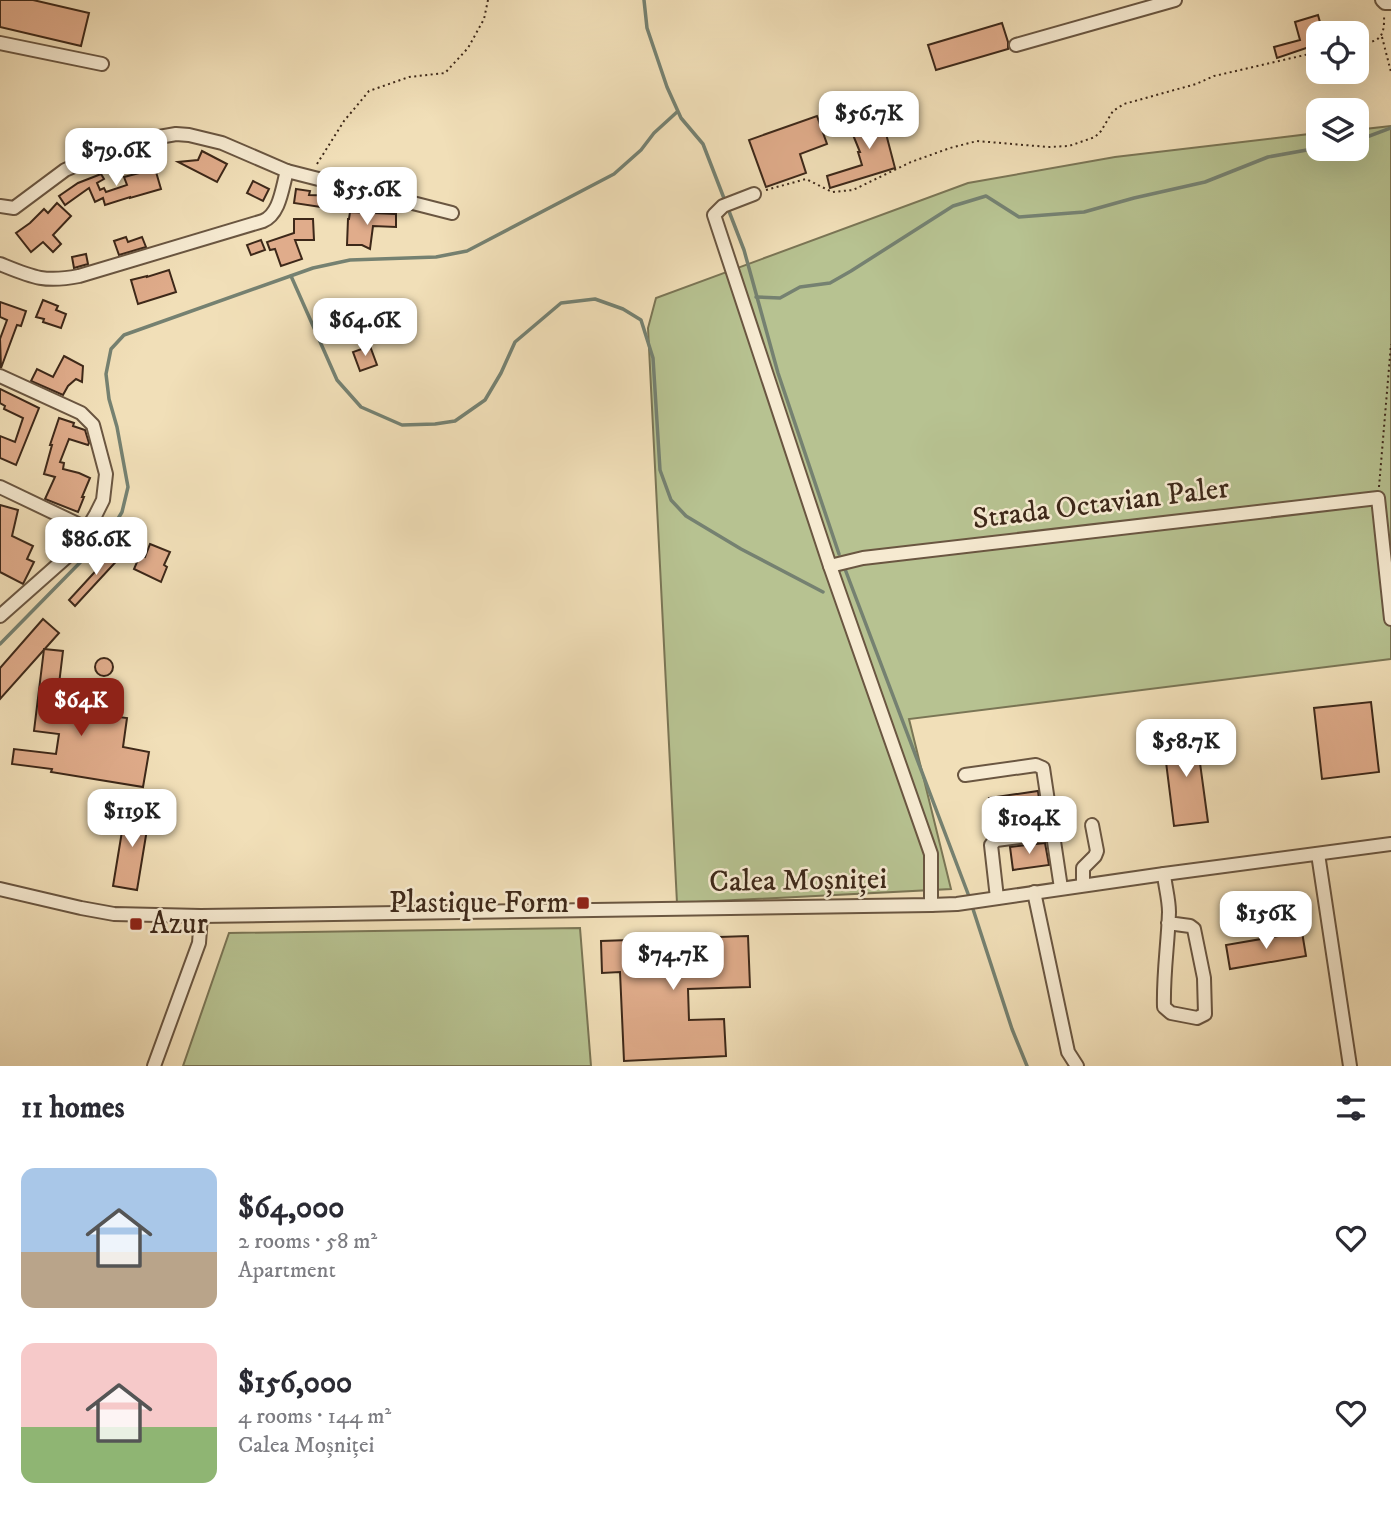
<!DOCTYPE html>
<meta charset="utf-8">
<style>
body{margin:0;font-family:"IM FELL DW Pica",serif;background:#f7f7f7;color:#2b2b33;height:100vh;display:flex;flex-direction:column;font-size:26px;white-space:nowrap}
*{box-sizing:border-box;margin:0}
p{font-size:23px;color:#7c7c81}
.icon{flex:none;width:38px;height:38px;fill:none;stroke:currentColor;stroke-width:2;stroke-linecap:round;stroke-linejoin:round}
.map{position:relative;height:1066px;overflow:hidden}
.panel{display:flex;flex-direction:column;background:#fff;flex:1}
.panel>*{flex:none}
.tools{position:absolute;left:1306px;top:21px;display:grid;gap:14px}
.tools a{display:grid;place-items:center;width:63px;height:63px;border-radius:14px;background:#fff;box-shadow:0 7px 28px #0002;font-size:35px}
.price{position:absolute;translate:-50% -60px;padding:0 16px;border-radius:14px;background:#fff;color:#222;font-size:23px;line-height:46px;filter:drop-shadow(0 2px 4px #0008)}
.price::after{content:'';position:absolute;left:50%;top:42px;width:21px;height:16px;margin-left:-10px;background:inherit;clip-path:polygon(0 0,100% 0,50% 100%)}
.price.on{background:#8f2418;color:#fff}
ul{padding:0;list-style:none}
li{display:flex;align-items:center;gap:21px;height:175px;padding:0 21px}
li span{display:grid;place-items:center;flex:none;width:196px;height:140px;border-radius:14px;color:#555}
li>.icon{margin-inline-start:auto}
span .icon{width:84px;height:84px;fill:#fffc;stroke-width:1}
li b{font-size:30px}
h2{display:flex;justify-content:space-between;align-items:center;height:84px;padding:0 21px;font-size:30px}
.map>svg:first-child{display:block}
</style>
<div class="map">
<svg width="1391" height="1066" viewBox="0 0 1391 1066">
<rect width="100%" height="100%" fill="#f1dfb8"/>
<filter id="stains"><feTurbulence type="fractalNoise" baseFrequency=".00286" numOctaves="4"/><feColorMatrix values="0 0 0 0 .2 0 0 0 0 .09 0 0 0 0 .02 0 0 0 .5 -.17"/></filter>
<radialGradient id="worn" r=".72"><stop offset=".6" stop-color="#630" stop-opacity="0"/><stop offset="1" stop-color="#630" stop-opacity=".3"/></radialGradient>
<g fill="#b7c291" stroke="#7a7555" stroke-width="2">
<polygon points="1391,126 1391,659 909,719 951,889 677,903 648,328 656,298 968,183 1115,157 1318,133 1318,149 1356,149 1356,130"/>
<polygon points="580,928 591,1066 183,1066 229,933"/>
</g>
<g fill="none" stroke-linecap="round" stroke-linejoin="round">
<g stroke="#758171" stroke-width="3.5">
<polyline points="644,0 647,28 667,87 681,118 703,144 744,250 778,373 839,554"/>
<polyline points="1356,141 1391,128"/>
<polyline points="291,276 337,380 361,407 402,425 435,424 455,421 485,400 501,373 515,342 561,303 595,299 623,309 641,320 653,358 660,470 671,500 686,516 741,549 823,592"/>
<polyline points="756,297 780,298 800,287 830,283 851,271 953,206 986,196 1019,217 1084,212 1134,198 1205,182 1268,157 1318,148"/>
<polyline points="845,569 970,899"/>
<polyline points="0,644 110,532 122,512 128,487 117,427 109,399 106,374 111,349 124,335 313,268 350,260 436,257 467,251 614,174 641,150 654,133 677,112"/>
<polyline points="972,906 1012,1029 1027,1066"/>
</g>
</g>
<g fill="#e0ac8b" stroke="#3d2819" stroke-width="2">
<polygon points="0,0 33,0 89,13 81,46 0,27"/>
<polygon points="1318,15 1323,33 1318,33 1318,44 1277,58 1274,47 1300,40 1295,22"/>
<polygon points="1002,23 1008,42 1008,49 936,70 928,45"/>
<polygon points="888,104 894,122 884,126 895,168 830,188 827,176 862,165 858,152 860,152 851,130 881,118 878,108"/>
<polygon points="817,116 827,144 800,154 806,173 766,187 749,140"/>
<polygon points="202,151 227,164 217,182 178,162 198,160"/>
<polygon points="154,165 161,189 130,198 130,197 105,205 103,198 95,202 89,188 65,205 59,196 78,183 101,174 104,179 97,183 100,190 104,188 106,192 127,185 124,177 143,172 142,169"/>
<polygon points="253,181 269,189 263,201 247,193"/>
<polygon points="296,189 310,191 309,195 342,196 341,210 294,203"/>
<polygon points="57,203 71,216 53,235 61,244 53,252 43,242 31,252 16,233 30,223 44,209 48,213"/>
<polygon points="350,212 396,214 396,227 373,226 370,249 362,245 347,245 348,219 349,219"/>
<polygon points="294,219 313,219 314,240 295,240 302,259 281,266 275,249 270,250 267,242 294,233"/>
<polygon points="126,237 128,242 142,237 146,247 119,255 114,241"/>
<polygon points="261,240 265,250 251,255 247,245"/>
<polygon points="86,254 88,264 74,268 72,257"/>
<polygon points="169,270 176,292 138,304 131,280 147,276 147,277"/>
<polygon points="43,300 58,306 56,310 66,314 61,328 43,322 44,319 36,317"/>
<polygon points="0,302 26,311 21,326 17,325 1,368 0,339 7,320 0,317"/>
<polygon points="370,346 377,365 360,371 353,352"/>
<polygon points="64,356 83,366 82,382 76,379 68,386 63,395 31,381 37,369 53,377"/>
<polygon points="0,389 39,408 16,465 0,458 0,436 15,442 23,418 4,409 5,406 0,403"/>
<polygon points="59,418 74,423 73,426 85,430 89,443 88,445 69,439 60,462 64,463 63,469 79,473 90,478 82,497 84,497 78,512 45,499 55,477 44,474 52,445 50,445"/>
<polygon points="0,505 18,510 12,536 33,546 27,559 34,562 23,584 0,572"/>
<polygon points="150,544 170,552 164,565 167,567 161,582 134,569 140,555 145,557"/>
<polygon points="115,550 124,553 75,606 69,600"/>
<polygon points="43,619 59,633 0,699 0,668"/>
<polygon points="44,649 63,651 56,709 127,718 123,747 149,752 143,787 51,772 52,769 12,764 14,749 56,754 59,734 34,731"/>
<circle cx="104" cy="667" r="9"/>
<polygon points="1371,702 1379,772 1322,779 1314,708"/>
<polygon points="1200,725 1202,741 1197,741 1208,822 1174,826 1164,746 1183,743 1180,728"/>
<polygon points="1038,791 1040,808 1037,809 1038,819 1018,821 1009,815 1007,822 993,823 989,798"/>
<polygon points="126,807 150,811 137,890 113,886"/>
<polygon points="1045,843 1049,865 1013,870 1010,847"/>
<polygon points="1302,932 1306,956 1230,969 1226,945"/>
<polygon points="748,936 750,987 688,989 689,1020 724,1019 726,1056 624,1061 620,972 602,973 601,941"/>
</g>
<g fill="none" stroke-linecap="round" stroke-linejoin="round">
<g stroke="#6a5641" stroke-width="16">
<g id="minor">
<polyline points="1382,0 1385,3 1391,3"/>
<polyline points="0,43 102,64"/>
<polyline points="1016,45 1175,0"/>
<polyline points="754,194 723,206 714,215 830,566 931,854 931,905"/>
<polyline points="0,206 14,208 65,170 81,163 159,137 176,134 189,135 222,143 287,171 452,213"/>
<path d="M 0,264 C 32,277 44,283 79,276 L 263,221 C 280,214 282,188 287,171"/>
<polyline points="0,376 81,413 93,425 106,474 103,500 96,514 80,541 70,554 0,616"/>
<polyline points="0,487 88,529"/>
<polyline points="830,566 863,558 1378,498 1391,619"/>
<polyline points="965,775 1036,765 1043,768 1061,888"/>
<polyline points="1318,854 1350,1066"/>
<path d="M 1164,874 C 1165,886 1169,899 1169,912 C 1168,944 1163,975 1164,1007 L 1171,1013 L 1197,1018 L 1205,1014 L 1204,978 L 1194,929 L 1190,926 L 1168,923"/>
<polyline points="1083,885 1083,868 1095,856 1097,851 1092,825"/>
<polyline points="0,889 81,908 114,914 201,916 931,905 957,904 1164,874 1391,844"/>
<polyline points="1034,892 1068,1052 1077,1066"/>
<polyline points="997,898 991,845 996,840 1053,833"/>
<polyline points="154,1066 199,943 201,916"/>
</g>
</g>
<g stroke="#3d2819" stroke-width="2" stroke-dasharray="2 3.5" stroke-linecap="butt">
<polyline points="1382,37 1391,72"/>
<path d="M 1356,45 C 1379,41 1385,40 1384,14"/>
<polyline points="317,164 344,121 369,91 409,77 445,73 468,48 484,19 488,0"/>
<polyline points="766,190 806,179 832,192 853,190 911,162 950,148 977,141 1048,147 1069,146 1095,137 1101,131 1113,111 1124,104 1196,84 1214,76 1318,52"/>
<polyline points="1379,487 1391,344"/>
</g>
<use href="#minor" stroke="#f6ead1" stroke-width="12"/>
</g>
<g fill="#8f2418" stroke="#f6ead1" stroke-width="2.5">
<rect x="576" y="896" width="14" height="14" rx="3.5"/>
<rect x="129" y="917" width="14" height="14" rx="3.5"/>
</g>
<g text-anchor="middle" dominant-baseline="central" stroke-width="5" stroke-linejoin="round" paint-order="stroke">
<g font-size="30" fill="#3d2819" stroke="#f6ead1">
<text transform="translate(1101 504) rotate(-7)">Strada Octavian Paler</text>
<text transform="translate(798 881) rotate(-1)">Calea Moșniței</text>
</g>
<g font-size="30" fill="#3d2819" stroke="#f6ead1" text-anchor="end">
<text x="569" y="903">Plastique Form</text>
<text x="150" y="924" text-anchor="start">Azur</text>
</g>
</g>
<rect width="100%" height="100%" filter="url(#stains)"/>
<rect width="100%" height="100%" fill="url(#worn)"/>
</svg>
<div class="tools">
<a><svg class="icon" aria-label="locate" viewBox="0 0 24 24"><circle cx="12" cy="12" r="6"/><path d="M12 2v4M12 18v4M2 12h4M18 12h4"/></svg></a>
<a><svg class="icon" aria-label="layers" viewBox="0 0 24 24"><path d="M12 4l9 5-9 5-9-5zM3 14l9 5 9-5"/></svg></a>
</div>
<b class="price" style="left:869px;top:151px">$56.7K</b>
<b class="price" style="left:116px;top:188px">$79.6K</b>
<b class="price" style="left:367px;top:227px">$55.6K</b>
<b class="price" style="left:365px;top:358px">$64.6K</b>
<b class="price" style="left:96px;top:577px">$86.6K</b>
<b class="price on" style="left:81px;top:738px">$64K</b>
<b class="price" style="left:1186px;top:779px">$58.7K</b>
<b class="price" style="left:132px;top:849px">$119K</b>
<b class="price" style="left:1029px;top:856px">$104K</b>
<b class="price" style="left:1266px;top:951px">$156K</b>
<b class="price" style="left:673px;top:992px">$74.7K</b>
</div>
<section class="panel">
<h2>11 homes<svg class="icon" aria-label="filters" viewBox="0 0 24 24"><path d="M4 7h16M4 17h16"/><circle cx="9" cy="7" r="2"/><circle cx="15" cy="17" r="2"/></svg></h2>
<ul>
<li><span style="background:linear-gradient(#a9c7e8 60%,#b9a48a 0)"><svg class="icon" aria-label="home" viewBox="0 0 24 24"><path d="M3 11l9-7 9 7M6 9v11h12V9"/></svg></span><div><b>$64,000</b><p>2 rooms · 58 m²</p><p>Apartment</p></div><svg class="icon" aria-label="heart" viewBox="0 0 24 24"><path d="M12 20l-8-8c-3-5 5-10 8-4 3-6 11-1 8 4z"/></svg></li>
<li><span style="background:linear-gradient(#f6c9c9 60%,#8fb573 0)"><svg class="icon" aria-label="home" viewBox="0 0 24 24"><path d="M3 11l9-7 9 7M6 9v11h12V9"/></svg></span><div><b>$156,000</b><p>4 rooms · 144 m²</p><p>Calea Moșniței</p></div><svg class="icon" aria-label="heart" viewBox="0 0 24 24"><path d="M12 20l-8-8c-3-5 5-10 8-4 3-6 11-1 8 4z"/></svg></li>
</ul>
</section>
